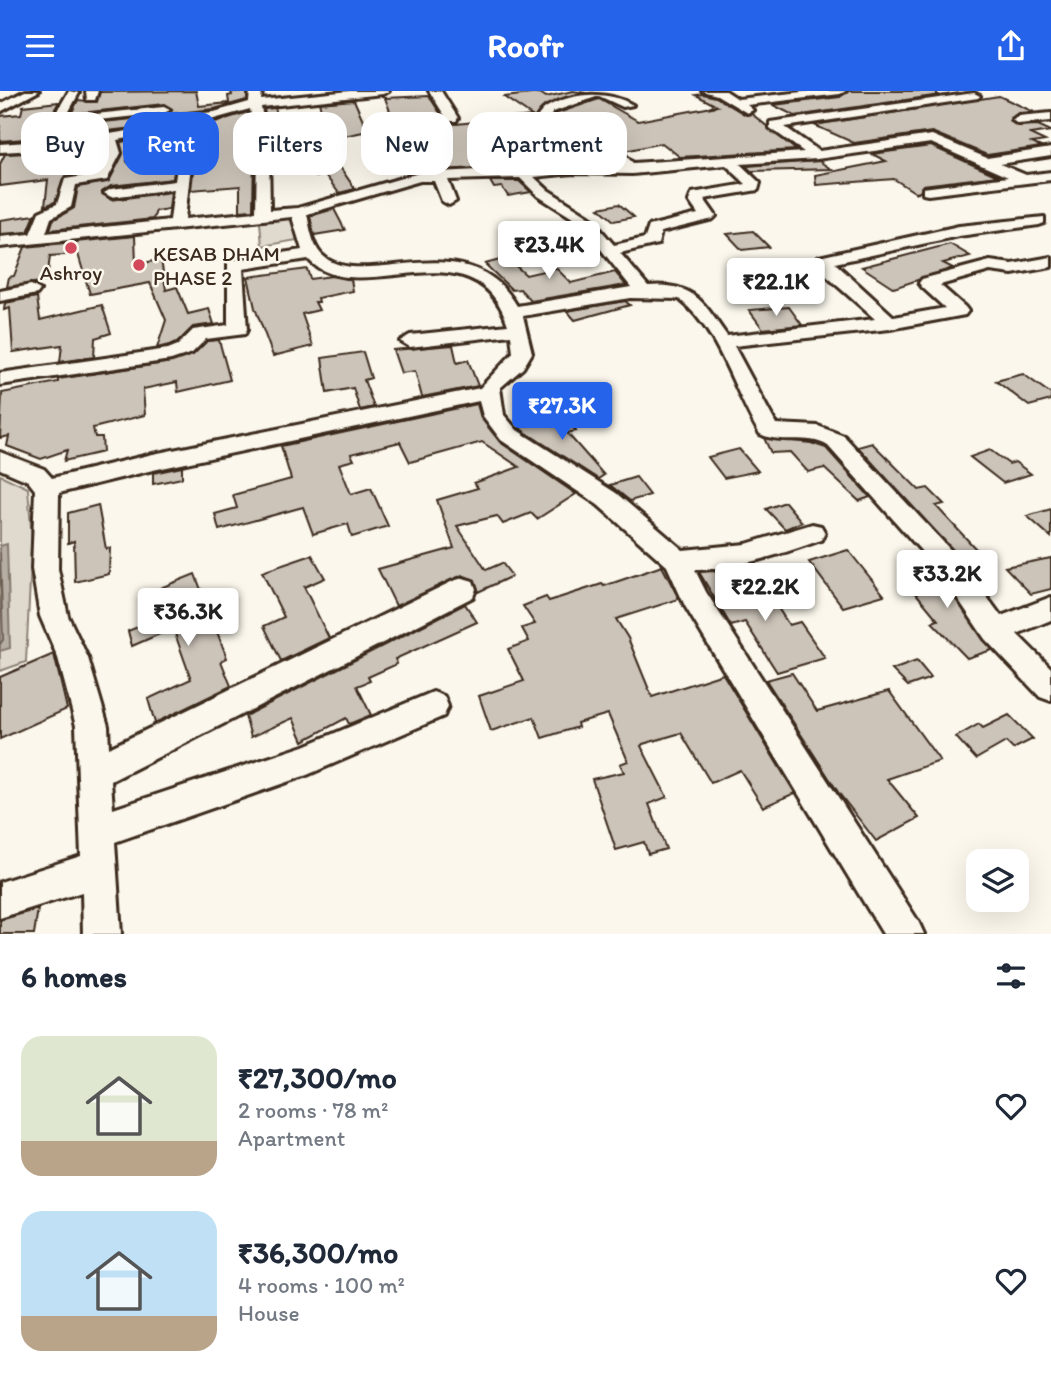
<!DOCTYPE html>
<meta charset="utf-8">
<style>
body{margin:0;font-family:Itim,sans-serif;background:#f2f2f3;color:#1f2937;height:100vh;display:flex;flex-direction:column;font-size:26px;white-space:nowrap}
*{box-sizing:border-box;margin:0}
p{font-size:23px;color:#747a83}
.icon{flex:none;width:38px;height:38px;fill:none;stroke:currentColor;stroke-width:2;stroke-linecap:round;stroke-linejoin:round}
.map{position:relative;height:843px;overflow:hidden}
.side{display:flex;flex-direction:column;background:#fff;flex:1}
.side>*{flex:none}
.hud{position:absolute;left:21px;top:21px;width:700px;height:63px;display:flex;gap:14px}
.fabs{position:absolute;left:966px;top:758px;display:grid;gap:14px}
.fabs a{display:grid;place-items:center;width:63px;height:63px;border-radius:14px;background:#fff;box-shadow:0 7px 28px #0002;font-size:35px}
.price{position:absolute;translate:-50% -60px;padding:0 16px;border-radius:7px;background:#fff;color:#222;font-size:23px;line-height:46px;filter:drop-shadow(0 2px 4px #0008)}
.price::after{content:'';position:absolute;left:50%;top:42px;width:21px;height:16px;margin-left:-10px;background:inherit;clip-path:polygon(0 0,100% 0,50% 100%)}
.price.current{background:#2563eb;color:#fff}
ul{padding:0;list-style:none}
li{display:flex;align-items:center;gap:21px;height:175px;padding:0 21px}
li span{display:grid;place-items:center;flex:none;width:196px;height:140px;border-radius:21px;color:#555}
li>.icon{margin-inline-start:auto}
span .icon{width:84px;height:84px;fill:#fffc;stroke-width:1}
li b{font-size:30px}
h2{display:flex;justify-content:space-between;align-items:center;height:84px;padding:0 21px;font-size:30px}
.tag{padding:0 24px;border-radius:21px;background:#fff;box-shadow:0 7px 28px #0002;font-size:24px;line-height:63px}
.tag.current{background:#2563eb;color:#fff}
header{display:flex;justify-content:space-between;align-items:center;height:91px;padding:0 21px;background:#2563eb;color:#fff;font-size:32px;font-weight:700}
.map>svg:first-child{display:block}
</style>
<header><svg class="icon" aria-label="menu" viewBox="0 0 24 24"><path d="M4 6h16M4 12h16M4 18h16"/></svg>Roofr<svg class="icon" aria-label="share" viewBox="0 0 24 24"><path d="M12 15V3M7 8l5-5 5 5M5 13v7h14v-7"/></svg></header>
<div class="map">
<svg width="1051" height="843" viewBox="0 0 1051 843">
<rect width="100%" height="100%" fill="#fbf7ec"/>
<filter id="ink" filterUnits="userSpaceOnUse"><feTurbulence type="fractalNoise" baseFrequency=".0143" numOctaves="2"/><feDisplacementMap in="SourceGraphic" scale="14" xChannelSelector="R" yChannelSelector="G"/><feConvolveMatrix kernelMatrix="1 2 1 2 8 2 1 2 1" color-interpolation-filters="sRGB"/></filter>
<g filter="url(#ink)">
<g fill="#dfd9ce" stroke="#8d8276" stroke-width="2">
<polygon points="292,127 297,149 262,155 260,131"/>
<polygon points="0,384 28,397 32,450 26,571 0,580"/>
</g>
<polygon fill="#b6aea2" stroke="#85796d" stroke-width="2" points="7,453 10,557 0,560 0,455"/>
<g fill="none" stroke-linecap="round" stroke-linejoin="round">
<polyline stroke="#6c5f53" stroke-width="2" points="0,462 3,549 0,553"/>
<polyline stroke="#85796d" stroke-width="3.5" points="0,12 22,0"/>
</g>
<g fill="#ccc4b9" stroke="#3b2a1e" stroke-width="2">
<polygon points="196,0 199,15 229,12 228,5 232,4 231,1 247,0 247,9 214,18 168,23 172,18 164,13 71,23 78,9 97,11 100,1"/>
<polygon points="573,0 586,2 546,14 526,41 534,56 554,73 413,81 385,7 429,5 446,31 456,33 532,25 504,6 540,2 546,6"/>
<polygon points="848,0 937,0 937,4 940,4 795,25 773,14 840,6"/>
<polygon points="703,3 716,6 746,24 752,23 796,59 680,66 662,52 625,60 611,47 590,36 585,38 586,48 613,71 594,71 567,65 543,42 555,23 599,8 638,30 717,15 696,4"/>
<polygon points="999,5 1034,21 1018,22 1011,27 1010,30 1017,35 1038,34 1051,40 1030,43 1045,50 1032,52 1041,56 987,64 932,41 854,52 814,34"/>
<polygon points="354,9 368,40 339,46 344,62 331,63 355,98 339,102 325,84 315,86 301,64 302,46 329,43 319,12"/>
<polygon points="59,11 38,47 0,50 0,25 21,23 23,15"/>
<polygon points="275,17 287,51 270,53 264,18"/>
<polygon points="248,21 254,61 253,119 240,120 240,95 191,99 195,64 185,57 136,63 127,69 136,77 175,72 173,88 111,95 102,101 111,109 171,101 169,118 156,120 153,128 50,139 53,129 74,117 78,96 109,90 123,63 120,51 141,48 152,38 215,31"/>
<polygon points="143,27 133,37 56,46 63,35"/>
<polygon points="103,54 104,62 95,81 65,85 55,111 45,115 48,89 0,95 0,73 5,63 73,60"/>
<polygon points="931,55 998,85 923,94 920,101 916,102 894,88 816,94 815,84 886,70 872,63"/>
<polygon points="819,70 831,78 751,80 746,75"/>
<polygon points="490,90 519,90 531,101 508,105 502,96 494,97"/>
<polygon points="619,113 634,126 614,130 599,117"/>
<polygon points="334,118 345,139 314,144 310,125"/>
<polygon points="35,124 28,141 0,143 0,129"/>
<polygon points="753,140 769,156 742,159 727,143"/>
<polygon points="135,145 136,173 161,169 166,199 177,196 188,223 209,218 214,233 193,236 177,252 157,257 166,229 150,192 90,203 78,163 50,165 47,190 7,196 9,186 14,185 25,156"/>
<polygon points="950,153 970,165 943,172 953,177 894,197 862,176"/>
<polygon points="507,167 526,184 556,177 571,192 615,181 626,194 531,210 520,198 512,199 485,173"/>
<polygon points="307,178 310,188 332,185 351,188 353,200 318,207 319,211 315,211 319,219 302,223 313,255 273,265 255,217 248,186"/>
<polygon points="37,206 40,229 102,214 111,242 95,247 94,266 60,271 62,254 13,261 10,217 4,219 5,212"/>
<polygon points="625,210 630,214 575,229 567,220"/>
<polygon points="789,216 802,234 763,238 749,219"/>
<polygon points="219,249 230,289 178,301 177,291 143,298 145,324 93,337 95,346 102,346 103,361 64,370 67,359 41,368 7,355 9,345 0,347 2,302 58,291 58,288 172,271 193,264 207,250"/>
<polygon points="453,254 457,272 468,269 478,295 422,306 415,280 401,282 393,259"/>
<polygon points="363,261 371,287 364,289 374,316 360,319 353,297 327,302 322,267"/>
<polygon points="1023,283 1051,303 1051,309 1029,315 996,290"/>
<polygon points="477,313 481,327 500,351 576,403 537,428 531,422 503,433 497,425 457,435 486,479 502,472 512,485 478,501 475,489 462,484 396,515 378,478 454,457 437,409 478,397 474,392 519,376 482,351 410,371 400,351 351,363 354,369 339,373 351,403 371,397 388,435 352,446 348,433 313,443 303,416 219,439 215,423 237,417 233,404 291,388 281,355"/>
<polygon points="563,324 576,340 567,342 604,384 598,388 519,337"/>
<polygon points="764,347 811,352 826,357 870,406 859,410 824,377 808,381 790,361 771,362"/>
<polygon points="872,352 919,399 928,397 944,413 936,415 989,472 969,477 858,356"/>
<polygon points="739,358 758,380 724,387 708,366"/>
<polygon points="990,359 1009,373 1015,371 1031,383 1003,392 970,366"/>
<polygon points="182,376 182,387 153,393 153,382"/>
<polygon points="636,386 650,404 630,410 610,394"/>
<polygon points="785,411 802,431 785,438 766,418"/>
<polygon points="98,414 106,458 110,457 109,483 75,491 74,450 68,452 68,422"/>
<polygon points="1051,418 1051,446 1027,425"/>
<polygon points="848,459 884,504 843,516 809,471"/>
<polygon points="312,464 325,487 304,496 329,547 281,570 264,535 284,526 262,481"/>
<polygon points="922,464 938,483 992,559 967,567 932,531 938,529 914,500 925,497 902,470"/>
<polygon points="1051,467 1051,498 1031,503 1005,476"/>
<polygon points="662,475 679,508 616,528 628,547 652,606 723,583 795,702 763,716 740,679 711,692 681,642 643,653 641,655 667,706 649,713 666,758 648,763 644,751 616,759 592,688 624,681 620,673 628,670 608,623 577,632 578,636 542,647 534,626 491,640 479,605 524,590 508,558 529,550 522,537 535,533 523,515 546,506 549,510 602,493 604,495"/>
<polygon points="715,480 729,501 762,492 789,534 800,531 825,567 777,581 745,531 731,535 699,481"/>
<polygon points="195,483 227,567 221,570 231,595 155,632 148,608 191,588 173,537 132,555 128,540 169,523 160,497"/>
<polygon points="465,513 477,531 395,568 397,573 368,586 370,590 357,595 371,624 349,633 346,627 303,650 293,627 251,646 245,625"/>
<polygon points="54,563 67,618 0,648 0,586"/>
<polygon points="917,570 931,587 908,595 892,579"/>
<polygon points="792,582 817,620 889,600 940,670 887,688 919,727 876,750 838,701 766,589"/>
<polygon points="1009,624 1033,648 1013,658 1006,651 976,668 956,646 979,633 983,637"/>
<polygon points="38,818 34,843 0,843 0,829"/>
</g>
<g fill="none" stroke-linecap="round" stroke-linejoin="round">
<g stroke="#3b2a1e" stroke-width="6">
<g id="minor">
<polygon points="25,0 39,0 0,21 0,13"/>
<path d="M 69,0 L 79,2 L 66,26 L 164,16 L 170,19 L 164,22 L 61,33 L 52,49 L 73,49 L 134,39 L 146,28 L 214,21 L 249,11 L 250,0 L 262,0 L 261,9 L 350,0 L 389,0 L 383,3 L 261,16 L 269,61 L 270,119 L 298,117 L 419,82 L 561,75 L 536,54 L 528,42 C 533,34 539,20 547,16 C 575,0 609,0 633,14 L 623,16 L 599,5 L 553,21 L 540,42 C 565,75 581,76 619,73 L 602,55 L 587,46 L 587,40 L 591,39 L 610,49 L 633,72 L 804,61 L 770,37 L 770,31 L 974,2 L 980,5 L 978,7 L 785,36 L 819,60 L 932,44 L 987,67 L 1051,57 L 1051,65 L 1000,73 L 1026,84 L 1051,81 L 1051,89 L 928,104 L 923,103 L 923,97 L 1008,86 L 931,52 L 817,68 L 740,73 L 760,92 L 758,99 L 704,108 L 716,125 L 713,128 L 661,141 L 658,153 L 620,162 L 648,195 C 694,191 703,211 727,245 L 875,228 L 823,182 L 817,169 L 819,166 L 959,135 L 1044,126 L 1044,132 L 1039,134 L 959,145 L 835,172 L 894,226 L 945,217 L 922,196 L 919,192 L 922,188 L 990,170 L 1012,173 L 1051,166 L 1051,176 L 1012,183 L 990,180 L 940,194 L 965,216 L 968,220 L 965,224 L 890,238 L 734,255 L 776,333 L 818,335 L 844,345 L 958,467 L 1001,525 L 1051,506 L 1051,529 L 1017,543 L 1051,577 L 1051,610 L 1040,606 L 985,548 L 940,481 L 828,355 C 807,342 783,354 760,343 C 733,300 720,240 679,208 L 630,207 L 523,225 L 532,262 L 523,277 L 500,297 L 504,324 L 517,339 L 616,402 L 683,459 L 746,453 L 812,433 L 821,435 L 825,442 L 821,449 C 779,464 739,477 695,479 L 706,501 L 918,830 L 924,843 L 883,843 L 685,515 L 667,475 L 598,414 L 501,349 L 483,325 L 479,310 L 153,379 L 59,402 L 58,478 L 68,525 L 88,567 L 108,635 L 109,657 L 453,490 L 463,487 L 473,490 L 476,498 L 473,506 L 111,690 L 113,718 L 304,655 L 433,601 L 444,605 L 448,615 L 444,625 L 307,684 L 115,751 L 121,843 L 83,843 L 82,801 L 0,827 L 0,791 L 81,765 L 76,635 L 58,567 L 40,525 L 32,478 L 35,399 L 28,390 L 0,378 L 0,361 L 44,378 L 52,387 L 153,363 L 480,297 L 513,262 L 511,244 L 410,256 L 400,250 L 410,244 L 508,234 C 475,130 357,222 308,168 L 243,178 L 247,239 L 245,243 L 206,248 L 192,262 L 171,269 L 0,294 L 0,282 L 168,258 L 178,254 L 193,239 L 228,234 L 228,170 L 302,159 L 292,126 L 0,156 L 0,146 L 30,143 L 39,121 L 57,113 L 65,88 L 97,83 L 107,62 L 105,51 L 73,57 L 0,61 L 0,53 L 40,50 ZM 250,18 L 257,61 L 256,121 L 185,128 L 192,64 L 185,60 L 136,66 L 129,70 L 136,74 L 178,69 L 175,90 L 111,98 L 104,102 L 111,106 L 174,98 L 170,129 L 46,142 L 51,127 L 71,116 L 76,94 L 107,89 L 121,62 L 117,49 L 141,45 L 151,35 L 214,28 ZM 726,74 L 746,93 L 692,102 L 689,110 L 698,123 L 649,135 L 645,147 L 614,154 L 589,125 L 548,99 L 534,86 L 573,82 L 632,83 ZM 520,87 L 538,105 L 579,131 L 631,196 L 517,215 C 468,129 360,204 321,163 C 312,153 310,137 307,123 L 420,90 L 434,90 L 442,110 L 449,114 L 456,110 L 448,89 Z"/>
<polygon points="86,0 98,0 95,9 87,9"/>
<polygon points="429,0 441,0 458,27 456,30 448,30"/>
<polygon points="702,0 726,0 738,8 811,0 846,0 840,3 747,14 753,19 747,22 717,4"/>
<polygon points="1051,22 1051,30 1018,33 1012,29 1018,25"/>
<polygon points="31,194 40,199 37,203 0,210 0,200"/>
</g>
</g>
<use href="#minor" fill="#fbf7ec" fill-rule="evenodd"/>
</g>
</g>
<g fill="#d1495b" stroke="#fbf7ec" stroke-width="2.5">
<circle cx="71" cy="157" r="7"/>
<circle cx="139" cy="174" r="7"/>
</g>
<g text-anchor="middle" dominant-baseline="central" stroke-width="5" stroke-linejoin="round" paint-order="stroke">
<g font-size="21" fill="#3b2a1e" stroke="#fbf7ec" text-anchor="start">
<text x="153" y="162">KESAB DHAM<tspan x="153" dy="24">PHASE 2</tspan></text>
<text x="71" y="181" text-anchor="middle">Ashroy</text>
</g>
</g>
</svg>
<div class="fabs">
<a><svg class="icon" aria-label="layers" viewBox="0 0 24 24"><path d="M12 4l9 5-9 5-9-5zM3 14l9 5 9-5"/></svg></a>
</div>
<b class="price" style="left:549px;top:190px">₹23.4K</b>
<b class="price" style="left:776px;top:227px">₹22.1K</b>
<b class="price current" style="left:562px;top:351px">₹27.3K</b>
<b class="price" style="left:947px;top:519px">₹33.2K</b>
<b class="price" style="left:765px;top:532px">₹22.2K</b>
<b class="price" style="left:188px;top:557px">₹36.3K</b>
<div class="hud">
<a class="tag">Buy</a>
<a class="tag current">Rent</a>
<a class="tag">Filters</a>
<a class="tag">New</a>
<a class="tag">Apartment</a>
</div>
</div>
<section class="side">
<h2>6 homes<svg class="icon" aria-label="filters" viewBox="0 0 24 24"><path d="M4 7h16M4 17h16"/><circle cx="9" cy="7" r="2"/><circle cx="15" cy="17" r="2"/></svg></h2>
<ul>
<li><span style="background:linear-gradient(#dfe7d0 75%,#b9a48a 0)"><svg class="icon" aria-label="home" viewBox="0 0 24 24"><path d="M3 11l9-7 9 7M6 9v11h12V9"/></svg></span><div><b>₹27,300/mo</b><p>2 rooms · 78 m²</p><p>Apartment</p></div><svg class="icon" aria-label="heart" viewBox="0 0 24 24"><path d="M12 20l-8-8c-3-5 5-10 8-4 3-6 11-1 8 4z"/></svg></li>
<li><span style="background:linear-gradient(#bfe0f5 75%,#b9a48a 0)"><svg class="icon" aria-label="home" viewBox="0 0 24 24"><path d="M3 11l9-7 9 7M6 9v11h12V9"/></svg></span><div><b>₹36,300/mo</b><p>4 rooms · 100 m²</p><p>House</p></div><svg class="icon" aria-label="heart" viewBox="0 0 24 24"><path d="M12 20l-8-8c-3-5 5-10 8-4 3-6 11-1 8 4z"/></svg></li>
</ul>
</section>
